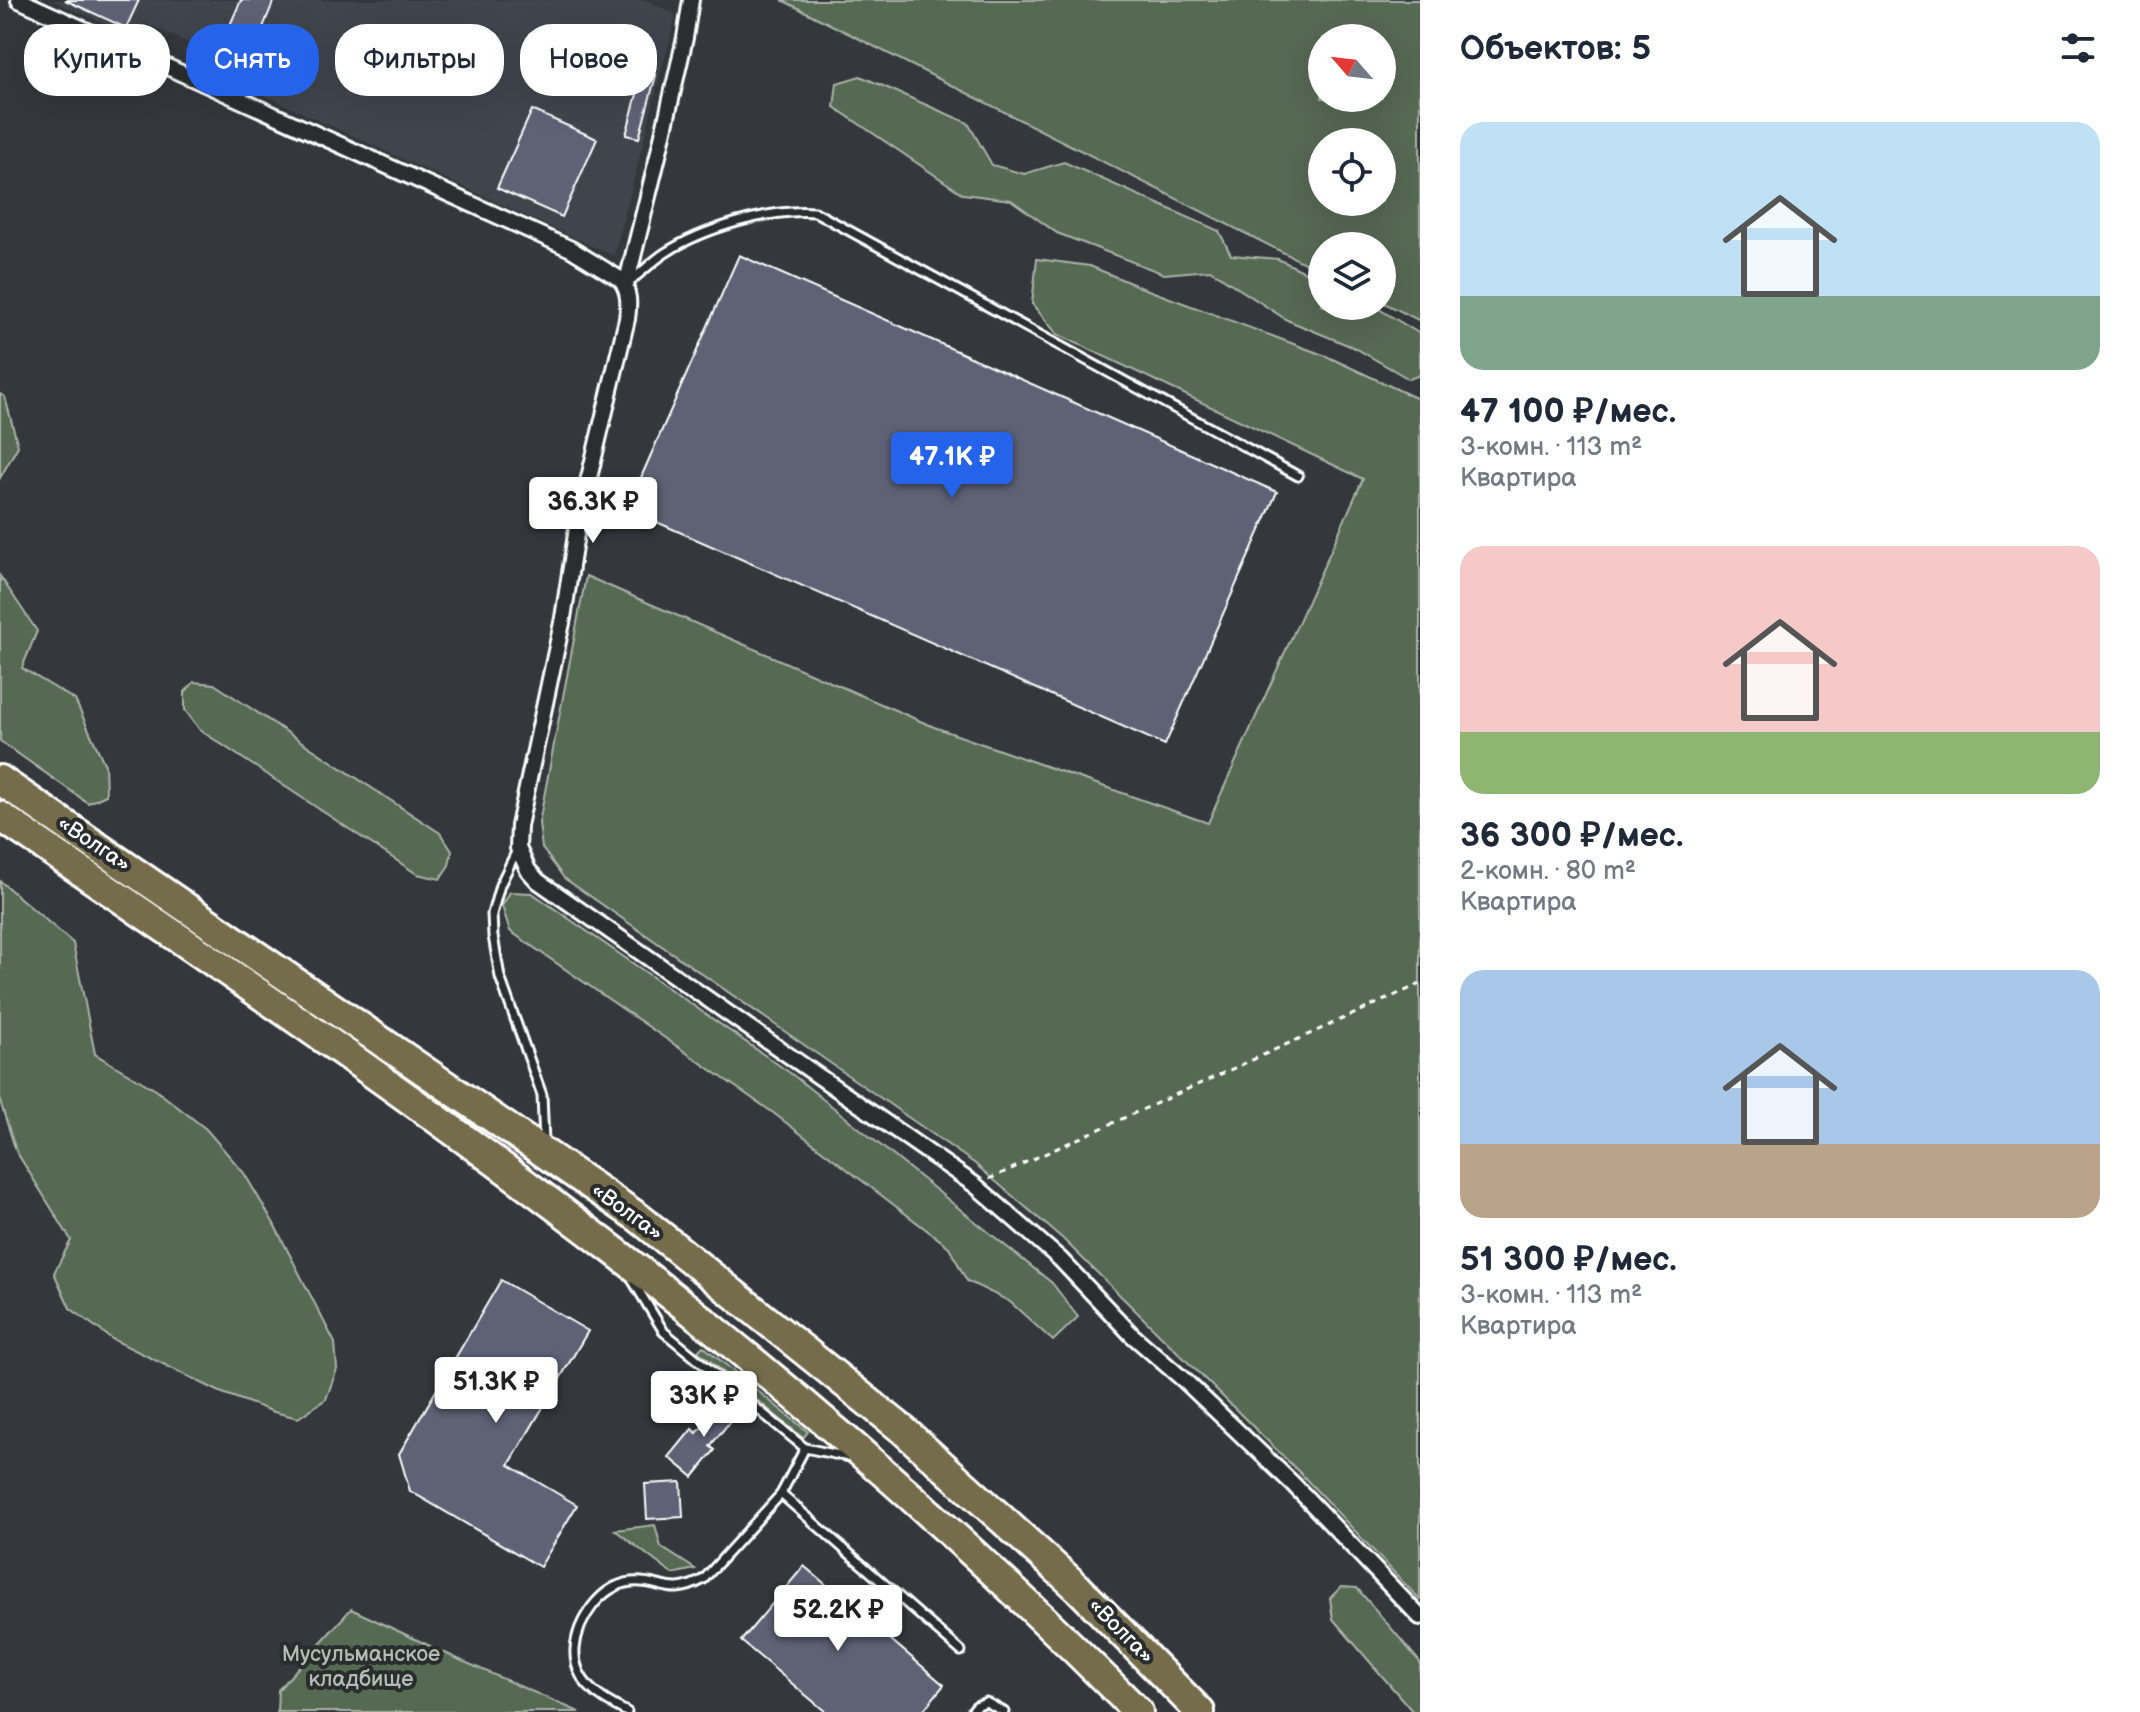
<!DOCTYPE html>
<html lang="ru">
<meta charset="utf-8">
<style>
body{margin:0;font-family:"Balsamiq Sans",sans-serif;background:#f2f2f3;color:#1f2937;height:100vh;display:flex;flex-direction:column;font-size:30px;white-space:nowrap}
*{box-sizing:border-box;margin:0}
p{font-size:26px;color:#747a83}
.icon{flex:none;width:44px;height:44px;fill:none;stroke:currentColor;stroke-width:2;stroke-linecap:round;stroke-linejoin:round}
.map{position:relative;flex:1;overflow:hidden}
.drawer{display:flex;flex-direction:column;background:#fff;width:720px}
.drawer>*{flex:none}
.hud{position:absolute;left:24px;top:24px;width:760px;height:72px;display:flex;gap:16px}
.needle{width:52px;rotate:298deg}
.controls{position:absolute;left:1308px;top:24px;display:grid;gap:16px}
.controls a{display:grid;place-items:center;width:88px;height:88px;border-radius:50%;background:#fff;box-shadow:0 8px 32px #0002;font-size:40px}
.price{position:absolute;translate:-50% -68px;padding:0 18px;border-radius:8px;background:#fff;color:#222;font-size:26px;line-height:52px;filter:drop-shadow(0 2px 4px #0008)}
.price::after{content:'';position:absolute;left:50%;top:48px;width:24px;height:18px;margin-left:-12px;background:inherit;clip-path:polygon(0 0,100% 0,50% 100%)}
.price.on{background:#2563eb;color:#fff}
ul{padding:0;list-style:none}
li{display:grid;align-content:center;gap:16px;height:424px;padding:0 40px}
li span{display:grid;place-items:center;height:248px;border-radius:24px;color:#555}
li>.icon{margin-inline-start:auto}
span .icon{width:144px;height:144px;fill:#fffc;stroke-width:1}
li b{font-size:34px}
h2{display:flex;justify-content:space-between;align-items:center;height:96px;padding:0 40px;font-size:34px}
.chip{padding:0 28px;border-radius:32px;background:#fff;box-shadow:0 8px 32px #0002;font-size:28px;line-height:72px}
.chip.on{background:#2563eb;color:#fff}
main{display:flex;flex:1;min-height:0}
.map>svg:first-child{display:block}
</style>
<main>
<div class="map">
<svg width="1420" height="1712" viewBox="0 0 1420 1712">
<rect width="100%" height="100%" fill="#34383c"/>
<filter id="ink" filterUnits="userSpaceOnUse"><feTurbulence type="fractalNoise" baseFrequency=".0125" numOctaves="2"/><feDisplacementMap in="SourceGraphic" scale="16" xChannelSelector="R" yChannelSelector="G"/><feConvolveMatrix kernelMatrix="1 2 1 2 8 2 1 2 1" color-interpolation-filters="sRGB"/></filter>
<g filter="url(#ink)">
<polygon fill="#41454d" points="52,0 646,0 676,15 614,256 255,91 262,77 144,23 137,39"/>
<g fill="#576953" stroke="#abb4a9" stroke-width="2" fill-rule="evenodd">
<path d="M 782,0 L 1420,0 L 1420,321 L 1382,302 L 1382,246 L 1322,246 L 1322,272 ZM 1322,38 L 1382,38 L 1382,98 L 1322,98 ZM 1322,142 L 1382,142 L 1382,202 L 1322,202 Z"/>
<polygon points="860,76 968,123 992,165 1024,174 1064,162 1219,231 1231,255 1278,259 1322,280 1322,306 1374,306 1420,334 1420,375 1409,379 1355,348 1287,320 1210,270 1164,274 1057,233 1011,200 963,194 834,107 837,83"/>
<polygon points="1037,259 1090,266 1140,287 1326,356 1420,400 1420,1600 1302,1475 1063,1239 974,1163 564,878 542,848 539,823 586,576 934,727 1208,823 1363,479 1057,334 1032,304"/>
<polygon points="0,394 5,397 18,446 0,478"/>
<polygon points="0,576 37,631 22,668 75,700 105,765 106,795 88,803 0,741"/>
<polygon points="194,682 214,684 440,833 452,851 449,865 440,879 417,874 200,730 185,710 185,692"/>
<polygon points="0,881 73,943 95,1054 156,1090 206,1129 244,1173 273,1222 335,1343 337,1369 326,1399 298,1418 274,1412 220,1392 112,1339 70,1308 54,1273 71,1240 16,1151 0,1101"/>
<polygon points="510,892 532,893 793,1075 1052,1283 1078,1317 1053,1341 1009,1301 967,1281 949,1247 772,1112 510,931 502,906"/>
<polygon points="703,1346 808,1432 803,1438 698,1351"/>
<polygon points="655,1525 661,1547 695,1569 672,1574 615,1530"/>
<polygon points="1341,1587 1357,1588 1420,1662 1420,1712 1413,1712 1333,1619 1330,1598"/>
<polygon points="351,1609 460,1660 579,1712 277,1712 278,1690"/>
</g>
<g fill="#5e6274" stroke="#fff" stroke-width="2">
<polygon points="65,0 139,0 126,28"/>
<polygon points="241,0 274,0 246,70 216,57"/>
<polygon points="643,72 656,75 639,138 626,135"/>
<polygon points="532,110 597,139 562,217 497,188"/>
<polygon points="739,255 1277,492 1165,745 627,509"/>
<polygon points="501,1280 588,1331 509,1465 577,1505 540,1567 410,1491 399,1454"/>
<polygon points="728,1396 742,1407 710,1446 715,1450 693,1477 669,1457 692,1429 697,1433"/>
<polygon points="681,1482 683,1517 647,1519 645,1484"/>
<polygon points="804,1566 944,1685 922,1712 826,1712 741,1641"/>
</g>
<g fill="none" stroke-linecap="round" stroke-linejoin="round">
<g stroke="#fff" stroke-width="13">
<g id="lane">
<path d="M 630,281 C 642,272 653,261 665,253 C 702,229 771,208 815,212 L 1298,476"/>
<polyline points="518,848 500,885 492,914 493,936 500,977 542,1095 544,1142"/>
<polyline points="633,1281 664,1332 805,1448 849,1457"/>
<polyline points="781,1494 961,1651"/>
<path d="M 627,1712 C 600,1699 573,1682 575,1649 C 577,1621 600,1586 631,1582 C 662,1579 668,1599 704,1579 L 781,1494 L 805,1448"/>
<polyline points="971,1712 976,1706 986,1702 1004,1712"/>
</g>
</g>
<g stroke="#fff" stroke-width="20">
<g id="street">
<path d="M 19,0 L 571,249 L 620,279 C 630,291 629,305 627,319 L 577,528 L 563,618 L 519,826 L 518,848 L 528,870 L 538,881 L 975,1185 L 1060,1259 L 1132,1335 L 1185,1381 L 1293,1484 L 1420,1617"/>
<polyline points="626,285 658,156 685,38 691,0"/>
</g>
</g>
<g stroke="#fff" stroke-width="34">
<g id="highway">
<polyline points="0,780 639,1218 902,1429 1078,1588 1200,1712"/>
<path d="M 0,816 C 207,957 414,1097 613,1250 C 798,1392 974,1547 1138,1712"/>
</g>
</g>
<polyline stroke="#fff" stroke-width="3" stroke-dasharray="6 6" stroke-linecap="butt" points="989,1179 1420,984"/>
<use href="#lane" stroke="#2a2d2e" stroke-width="7"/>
<use href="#street" stroke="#2a2d2e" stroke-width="14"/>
<use href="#highway" stroke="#746c4b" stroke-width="28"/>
</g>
</g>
<g text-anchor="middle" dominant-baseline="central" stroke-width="8" stroke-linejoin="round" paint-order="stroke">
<g font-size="22" fill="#fff" stroke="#2a2d2e">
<text transform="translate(94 844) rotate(34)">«Волга»</text>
<text transform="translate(627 1212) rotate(36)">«Волга»</text>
<text transform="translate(1121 1631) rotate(45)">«Волга»</text>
</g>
<g font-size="22" fill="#b3bcb2" stroke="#2a2d2e">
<text x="361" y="1654">Мусульманское<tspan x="361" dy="25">кладбище</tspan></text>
</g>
</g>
</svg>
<div class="controls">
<a><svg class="needle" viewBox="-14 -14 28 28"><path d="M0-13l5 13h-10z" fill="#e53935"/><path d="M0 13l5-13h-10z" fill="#747a83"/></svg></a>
<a><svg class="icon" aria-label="locate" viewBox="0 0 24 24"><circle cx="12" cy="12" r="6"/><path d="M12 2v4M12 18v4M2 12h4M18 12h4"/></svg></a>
<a><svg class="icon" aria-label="layers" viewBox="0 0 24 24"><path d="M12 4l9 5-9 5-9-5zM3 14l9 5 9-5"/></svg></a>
</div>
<b class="price on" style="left:952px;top:500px">47.1K ₽</b>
<b class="price" style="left:593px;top:545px">36.3K ₽</b>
<b class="price" style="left:496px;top:1425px">51.3K ₽</b>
<b class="price" style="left:704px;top:1439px">33K ₽</b>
<b class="price" style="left:838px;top:1653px">52.2K ₽</b>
<div class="hud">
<a class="chip">Купить</a>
<a class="chip on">Снять</a>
<a class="chip">Фильтры</a>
<a class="chip">Новое</a>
</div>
</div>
<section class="drawer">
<h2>Объектов: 5<svg class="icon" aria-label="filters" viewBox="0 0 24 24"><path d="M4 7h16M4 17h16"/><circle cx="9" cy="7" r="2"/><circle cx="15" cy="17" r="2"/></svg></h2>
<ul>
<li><span style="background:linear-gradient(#bfe0f5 70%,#7fa58c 0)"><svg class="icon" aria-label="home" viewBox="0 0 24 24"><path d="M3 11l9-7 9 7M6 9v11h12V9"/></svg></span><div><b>47 100 ₽/мес.</b><p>3-комн. · 113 m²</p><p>Квартира</p></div></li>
<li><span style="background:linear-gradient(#f6c9c9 75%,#8fb573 0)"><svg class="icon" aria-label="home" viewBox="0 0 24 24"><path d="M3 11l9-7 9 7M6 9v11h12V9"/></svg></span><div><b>36 300 ₽/мес.</b><p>2-комн. · 80 m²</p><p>Квартира</p></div></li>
<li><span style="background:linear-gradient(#a9c7e8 70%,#b9a48a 0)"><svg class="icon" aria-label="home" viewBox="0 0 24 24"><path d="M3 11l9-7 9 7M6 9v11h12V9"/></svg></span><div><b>51 300 ₽/мес.</b><p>3-комн. · 113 m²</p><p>Квартира</p></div></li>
</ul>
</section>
</main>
